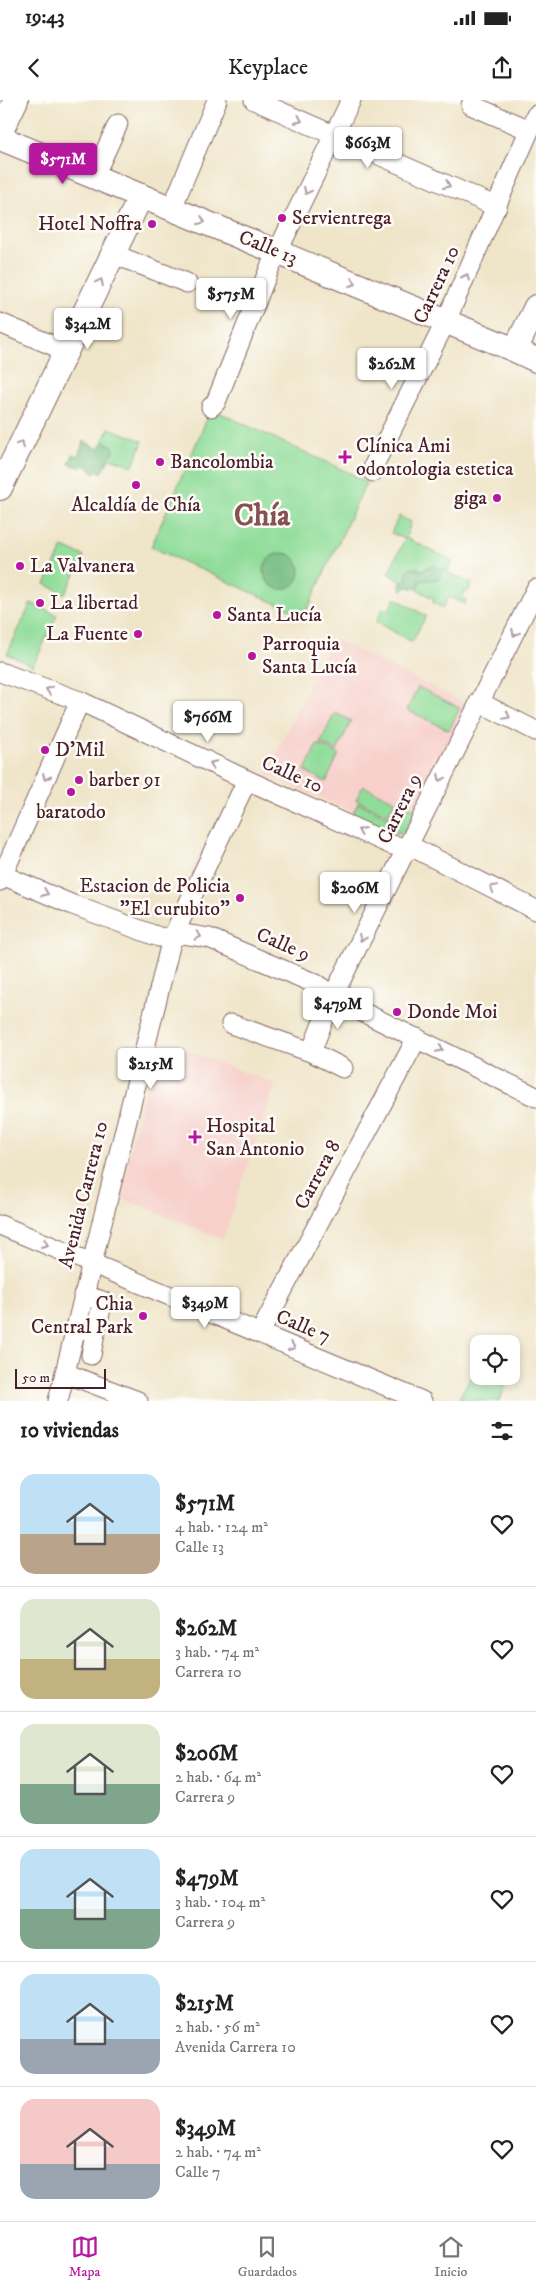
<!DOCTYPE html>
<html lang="es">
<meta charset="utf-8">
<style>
body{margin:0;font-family:"IM FELL DW Pica",serif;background:#f6f6f6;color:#222;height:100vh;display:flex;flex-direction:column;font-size:19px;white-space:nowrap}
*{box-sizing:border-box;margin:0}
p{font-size:16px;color:#767676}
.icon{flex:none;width:28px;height:28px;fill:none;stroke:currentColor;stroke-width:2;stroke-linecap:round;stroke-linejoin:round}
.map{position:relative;height:1301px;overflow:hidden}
.side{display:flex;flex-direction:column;background:#fff;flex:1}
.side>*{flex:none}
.controls{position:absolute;left:470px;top:1235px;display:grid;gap:10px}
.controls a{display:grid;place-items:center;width:50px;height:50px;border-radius:10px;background:#fff;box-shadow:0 2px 8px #0003;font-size:25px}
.scale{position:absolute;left:15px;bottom:12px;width:91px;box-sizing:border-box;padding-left:5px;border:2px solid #4a1f2b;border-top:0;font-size:14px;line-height:18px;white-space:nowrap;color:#4a1f2b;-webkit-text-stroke:4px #fdfcf7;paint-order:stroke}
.price{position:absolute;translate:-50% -42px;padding:0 11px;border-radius:5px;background:#fff;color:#222;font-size:16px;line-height:32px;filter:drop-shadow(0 1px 2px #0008)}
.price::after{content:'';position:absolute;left:50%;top:30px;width:15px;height:11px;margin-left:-8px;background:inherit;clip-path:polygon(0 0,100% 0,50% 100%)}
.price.selected{background:#b5179e;color:#fff}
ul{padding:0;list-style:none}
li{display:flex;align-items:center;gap:15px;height:125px;padding:0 20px}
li+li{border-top:1px solid #e0e0e0}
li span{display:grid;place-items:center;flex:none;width:140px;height:100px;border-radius:15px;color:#555}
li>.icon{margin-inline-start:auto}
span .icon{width:60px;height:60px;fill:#fffc;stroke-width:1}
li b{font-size:21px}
h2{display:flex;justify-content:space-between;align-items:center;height:60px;padding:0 20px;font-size:21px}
.status{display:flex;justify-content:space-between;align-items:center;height:35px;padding:0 25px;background:#fff;direction:ltr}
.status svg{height:14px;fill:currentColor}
header{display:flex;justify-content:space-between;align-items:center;height:65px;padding:0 20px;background:#fff;font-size:22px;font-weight:600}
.dock{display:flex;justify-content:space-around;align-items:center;height:70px;border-top:1px solid #e0e0e0;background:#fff;font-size:14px;color:#767676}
.dock a{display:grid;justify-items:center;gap:2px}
.dock .selected{color:#b5179e}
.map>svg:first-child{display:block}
</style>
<div class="status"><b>19:43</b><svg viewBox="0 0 49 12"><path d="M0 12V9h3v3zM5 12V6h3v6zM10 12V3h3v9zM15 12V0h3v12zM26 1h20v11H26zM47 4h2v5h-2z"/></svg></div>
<header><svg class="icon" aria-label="back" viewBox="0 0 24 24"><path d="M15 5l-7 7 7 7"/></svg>Keyplace<svg class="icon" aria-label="share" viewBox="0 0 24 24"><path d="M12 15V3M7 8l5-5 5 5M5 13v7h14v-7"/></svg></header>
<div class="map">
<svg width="536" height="1301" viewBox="0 0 536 1301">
<rect width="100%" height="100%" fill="#fdfcf7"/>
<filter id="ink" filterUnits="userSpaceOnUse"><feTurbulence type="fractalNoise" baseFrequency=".02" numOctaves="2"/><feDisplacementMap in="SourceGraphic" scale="10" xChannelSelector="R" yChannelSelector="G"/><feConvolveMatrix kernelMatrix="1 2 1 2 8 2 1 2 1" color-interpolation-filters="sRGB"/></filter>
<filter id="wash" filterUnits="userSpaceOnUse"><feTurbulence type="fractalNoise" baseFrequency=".0096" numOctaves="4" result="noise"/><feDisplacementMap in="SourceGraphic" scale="20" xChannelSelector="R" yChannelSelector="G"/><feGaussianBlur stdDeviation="1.12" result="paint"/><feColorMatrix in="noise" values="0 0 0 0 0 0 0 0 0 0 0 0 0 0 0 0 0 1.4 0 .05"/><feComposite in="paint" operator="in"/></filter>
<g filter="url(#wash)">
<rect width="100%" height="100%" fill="#efe5c9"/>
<g fill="#f7d0cb">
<polygon points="332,538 467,604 404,732 401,733 266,674"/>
<polygon points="158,939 275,984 223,1139 118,1097"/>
</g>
<g fill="#90dd9a" stroke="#6d7e62">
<polygon points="216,311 356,376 366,383 307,510 295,512 151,447 209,314"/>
<polygon points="109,328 143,341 133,366 110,358 107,363 106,360 114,352 103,341"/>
<polygon points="399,416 411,422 406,438 453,461 447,472 472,484 468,492 465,491 462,497 466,500 465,504 449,497 443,508 433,503 434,499 417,489 420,485 419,480 441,473 444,469 428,467 423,470 415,467 407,481 402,482 388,473 405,439 391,433"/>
<polygon points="63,447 84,456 65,494 45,484"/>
<polygon points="395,498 426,516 412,542 376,522 383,508 389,510"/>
<polygon points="31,503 57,515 33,566 7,554"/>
<polygon points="418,587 460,608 449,630 407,610"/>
<polygon points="335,613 351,621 337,651 320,643"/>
<polygon points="317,644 339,654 326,682 305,671"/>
<polygon points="363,686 395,701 388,715 356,700"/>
<polygon points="358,703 394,720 401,707 405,709 406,705 416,710 404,732 397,733 353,713"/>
<polygon points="479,1276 499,1279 506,1285 499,1301 459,1301 460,1296 470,1278"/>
</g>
<g fill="#74bc82" stroke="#5f6e56">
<polygon points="84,341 99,349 103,341 113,346 114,352 106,360 107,363 102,373 96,370 95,373 85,365 82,368 69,364 73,354 78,356"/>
<circle cx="282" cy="471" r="18"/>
<polygon points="433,465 445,470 438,479 419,481 420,484 417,489 407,487 402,490 399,485 402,482 407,481 406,475 410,468 423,470"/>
</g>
</g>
<g filter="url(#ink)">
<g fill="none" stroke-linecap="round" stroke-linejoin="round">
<g stroke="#846462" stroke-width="21">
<g id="minor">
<polyline points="254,0 497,107"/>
<polyline points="471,5 529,30"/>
<polyline points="94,76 118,24"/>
<polyline points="172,108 217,0"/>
<polyline points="113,154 187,183"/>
<polyline points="0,223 66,251"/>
<polyline points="211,307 216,302 270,167 351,0"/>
<polyline points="373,372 374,365 446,221 536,15"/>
<polyline points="0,572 80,601 247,680 392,745 418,750 536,810"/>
<polyline points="479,602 536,631"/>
<polyline points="0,774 73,805 159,837 172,838 183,834 209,838 316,884 342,902 536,997"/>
<polyline points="0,781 80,601"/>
<polyline points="231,924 311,952 343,968"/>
<polyline points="311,952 333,896 536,489"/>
<polyline points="0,1125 422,1301"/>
<polyline points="76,1226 95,1233 103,1201 83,1195"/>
<polyline points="260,1233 417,938"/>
<polyline points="91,1255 95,1233"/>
<polyline points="65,1273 138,1301"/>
<polyline points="58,1301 172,838 247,680"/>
</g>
</g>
<g stroke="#846462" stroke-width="26">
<g id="major">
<polyline points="0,33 16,0"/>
<polyline points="0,38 515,250 536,260"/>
<polyline points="515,250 536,207"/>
<polyline points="0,388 141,96"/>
</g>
</g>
<use href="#minor" stroke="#fff" stroke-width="19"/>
<use href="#major" stroke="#fff" stroke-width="24"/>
</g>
<defs><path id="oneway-chevron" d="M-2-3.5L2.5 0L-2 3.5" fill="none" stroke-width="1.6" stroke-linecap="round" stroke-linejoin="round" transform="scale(1.25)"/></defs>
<g stroke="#ae9aa0">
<use href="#oneway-chevron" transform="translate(299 20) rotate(24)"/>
<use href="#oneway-chevron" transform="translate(447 85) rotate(24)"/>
<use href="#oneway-chevron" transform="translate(307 91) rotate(116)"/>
<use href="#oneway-chevron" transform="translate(202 121) rotate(22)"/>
<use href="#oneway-chevron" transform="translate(466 177) rotate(-66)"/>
<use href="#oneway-chevron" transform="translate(100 182) rotate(-64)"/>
<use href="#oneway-chevron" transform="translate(353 183) rotate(22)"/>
<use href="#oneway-chevron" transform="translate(21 344) rotate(-64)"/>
<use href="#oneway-chevron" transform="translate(515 533) rotate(116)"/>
<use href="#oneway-chevron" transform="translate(49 590) rotate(-160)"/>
<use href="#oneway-chevron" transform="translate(507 616) rotate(26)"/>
<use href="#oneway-chevron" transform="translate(213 664) rotate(-155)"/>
<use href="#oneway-chevron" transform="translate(46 677) rotate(114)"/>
<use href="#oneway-chevron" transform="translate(441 678) rotate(116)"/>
<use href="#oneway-chevron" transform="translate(361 731) rotate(-156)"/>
<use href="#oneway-chevron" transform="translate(493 788) rotate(-153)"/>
<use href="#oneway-chevron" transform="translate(45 793) rotate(23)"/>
<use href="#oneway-chevron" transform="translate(198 836) rotate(12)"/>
<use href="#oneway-chevron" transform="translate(362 838) rotate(116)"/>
<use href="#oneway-chevron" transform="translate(440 949) rotate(26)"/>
<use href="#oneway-chevron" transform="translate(45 1144) rotate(23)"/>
<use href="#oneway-chevron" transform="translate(292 1247) rotate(23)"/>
</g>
</g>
<g fill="#b5179e" stroke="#fdfcf7" stroke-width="2">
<circle cx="282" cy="118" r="5"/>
<circle cx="152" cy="124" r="5"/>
<path d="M342.5 349.5h5v5h5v5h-5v5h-5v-5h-5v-5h5z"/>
<circle cx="160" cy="362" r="5"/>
<circle cx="136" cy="385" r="5"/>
<circle cx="497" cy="398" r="5"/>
<circle cx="20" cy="466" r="5"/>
<circle cx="40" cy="503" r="5"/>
<circle cx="217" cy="515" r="5"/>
<circle cx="138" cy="534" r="5"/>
<circle cx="252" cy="556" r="5"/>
<circle cx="45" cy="650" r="5"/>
<circle cx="79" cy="680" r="5"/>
<circle cx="71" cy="692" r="5"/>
<circle cx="240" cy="798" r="5"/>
<circle cx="397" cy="912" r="5"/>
<path d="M192.5 1029.5h5v5h5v5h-5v5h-5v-5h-5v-5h5z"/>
<circle cx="143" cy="1216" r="5"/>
</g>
<g text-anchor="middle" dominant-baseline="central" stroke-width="5" stroke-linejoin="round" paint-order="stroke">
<g font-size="20" fill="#4a1f2b" stroke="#fdfcf7" text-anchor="start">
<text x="292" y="118">Servientrega</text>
<text x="142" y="124" text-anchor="end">Hotel Noffra</text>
<text x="356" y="346">Clínica Ami<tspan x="356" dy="23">odontologia estetica</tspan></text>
<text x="170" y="362">Bancolombia</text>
<text x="487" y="398" text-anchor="end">giga</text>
<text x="136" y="405" text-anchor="middle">Alcaldía de Chía</text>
<text x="30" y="466">La Valvanera</text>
<text x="50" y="503">La libertad</text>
<text x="227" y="515">Santa Lucía</text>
<text x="128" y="534" text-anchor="end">La Fuente</text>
<text x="262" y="544">Parroquia<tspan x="262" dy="23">Santa Lucía</tspan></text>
<text x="55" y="650">D'Mil</text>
<text x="89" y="680">barber 91</text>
<text x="71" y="712" text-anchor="middle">baratodo</text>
<text x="230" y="786" text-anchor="end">Estacion de Policia<tspan x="230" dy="23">"El curubito"</tspan></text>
<text x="407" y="912">Donde Moi</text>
<text x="206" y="1026">Hospital<tspan x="206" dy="23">San Antonio</tspan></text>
<text x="133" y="1204" text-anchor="end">Chia<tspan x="133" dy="23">Central Park</tspan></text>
</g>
<g font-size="20" fill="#4a1f2b" stroke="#fdfcf7">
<text transform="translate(268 148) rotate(22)">Calle 13</text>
<text transform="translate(437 185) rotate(-65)">Carrera 10</text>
<text transform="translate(292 675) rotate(24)">Calle 10</text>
<text transform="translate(400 709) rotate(-64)">Carrera 9</text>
<text transform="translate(283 845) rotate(23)">Calle 9</text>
<text transform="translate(318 1075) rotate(-62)">Carrera 8</text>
<text transform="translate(84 1095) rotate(-76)">Avenida Carrera 10</text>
<text transform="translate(303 1227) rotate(23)">Calle 7</text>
</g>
<g font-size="30" font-weight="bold" fill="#865152" stroke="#fdfcf7">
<text x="262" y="416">Chía</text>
</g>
</g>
</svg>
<div class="controls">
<a><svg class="icon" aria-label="locate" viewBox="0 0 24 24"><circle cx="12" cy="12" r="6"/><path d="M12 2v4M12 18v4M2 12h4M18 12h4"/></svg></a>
</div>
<div class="scale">50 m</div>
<b class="price" style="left:368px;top:69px">$663M</b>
<b class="price selected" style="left:63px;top:85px">$571M</b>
<b class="price" style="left:231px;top:220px">$575M</b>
<b class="price" style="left:88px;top:250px">$342M</b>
<b class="price" style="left:392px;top:290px">$262M</b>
<b class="price" style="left:208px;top:643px">$766M</b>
<b class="price" style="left:355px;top:814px">$206M</b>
<b class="price" style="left:338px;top:930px">$479M</b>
<b class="price" style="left:151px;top:990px">$215M</b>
<b class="price" style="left:205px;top:1229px">$349M</b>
</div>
<section class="side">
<h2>10 viviendas<svg class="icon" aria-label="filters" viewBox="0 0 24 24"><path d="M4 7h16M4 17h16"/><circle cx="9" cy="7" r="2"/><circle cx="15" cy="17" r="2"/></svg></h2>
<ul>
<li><span style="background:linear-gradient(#bfe0f5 60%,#b9a48a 0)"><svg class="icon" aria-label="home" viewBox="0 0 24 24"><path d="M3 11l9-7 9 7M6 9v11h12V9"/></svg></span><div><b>$571M</b><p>4 hab. · 124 m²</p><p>Calle 13</p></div><svg class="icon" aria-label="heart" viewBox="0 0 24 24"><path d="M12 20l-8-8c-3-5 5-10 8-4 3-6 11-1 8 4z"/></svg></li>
<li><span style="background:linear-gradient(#dfe7d0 60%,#c2b280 0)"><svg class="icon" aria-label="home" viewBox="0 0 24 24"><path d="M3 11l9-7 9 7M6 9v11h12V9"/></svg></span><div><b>$262M</b><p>3 hab. · 74 m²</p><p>Carrera 10</p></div><svg class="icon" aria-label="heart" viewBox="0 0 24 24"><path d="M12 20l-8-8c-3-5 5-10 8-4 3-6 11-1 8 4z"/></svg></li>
<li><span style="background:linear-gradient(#dfe7d0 60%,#7fa58c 0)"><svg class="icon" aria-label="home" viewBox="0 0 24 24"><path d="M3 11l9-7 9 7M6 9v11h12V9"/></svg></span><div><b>$206M</b><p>2 hab. · 64 m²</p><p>Carrera 9</p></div><svg class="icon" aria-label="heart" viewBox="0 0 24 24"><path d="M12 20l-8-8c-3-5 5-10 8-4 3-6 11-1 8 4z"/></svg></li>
<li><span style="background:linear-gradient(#bfe0f5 60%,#7fa58c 0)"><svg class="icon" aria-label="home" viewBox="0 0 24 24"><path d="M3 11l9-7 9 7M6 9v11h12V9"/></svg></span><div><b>$479M</b><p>3 hab. · 104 m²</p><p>Carrera 9</p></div><svg class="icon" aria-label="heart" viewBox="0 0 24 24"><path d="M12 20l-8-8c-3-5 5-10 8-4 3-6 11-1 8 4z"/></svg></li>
<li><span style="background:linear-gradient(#bfe0f5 65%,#9aa5b1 0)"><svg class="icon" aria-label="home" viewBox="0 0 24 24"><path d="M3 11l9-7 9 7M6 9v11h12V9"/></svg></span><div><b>$215M</b><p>2 hab. · 56 m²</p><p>Avenida Carrera 10</p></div><svg class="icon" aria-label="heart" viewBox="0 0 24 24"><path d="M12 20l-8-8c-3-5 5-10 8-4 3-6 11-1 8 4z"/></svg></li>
<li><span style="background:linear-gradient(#f6c9c9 65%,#9aa5b1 0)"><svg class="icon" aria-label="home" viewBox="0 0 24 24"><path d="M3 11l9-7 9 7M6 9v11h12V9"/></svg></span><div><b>$349M</b><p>2 hab. · 74 m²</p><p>Calle 7</p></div><svg class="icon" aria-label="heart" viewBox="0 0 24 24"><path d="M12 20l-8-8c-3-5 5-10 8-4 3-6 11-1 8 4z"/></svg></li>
</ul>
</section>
<nav class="dock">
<a class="selected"><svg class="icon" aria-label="map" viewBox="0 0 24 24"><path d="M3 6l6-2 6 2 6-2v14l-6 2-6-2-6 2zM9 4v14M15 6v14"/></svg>Mapa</a>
<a><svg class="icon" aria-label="saved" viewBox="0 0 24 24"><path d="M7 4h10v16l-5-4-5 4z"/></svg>Guardados</a>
<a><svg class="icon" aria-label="home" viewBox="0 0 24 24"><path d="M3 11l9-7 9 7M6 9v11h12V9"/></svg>Inicio</a>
</nav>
